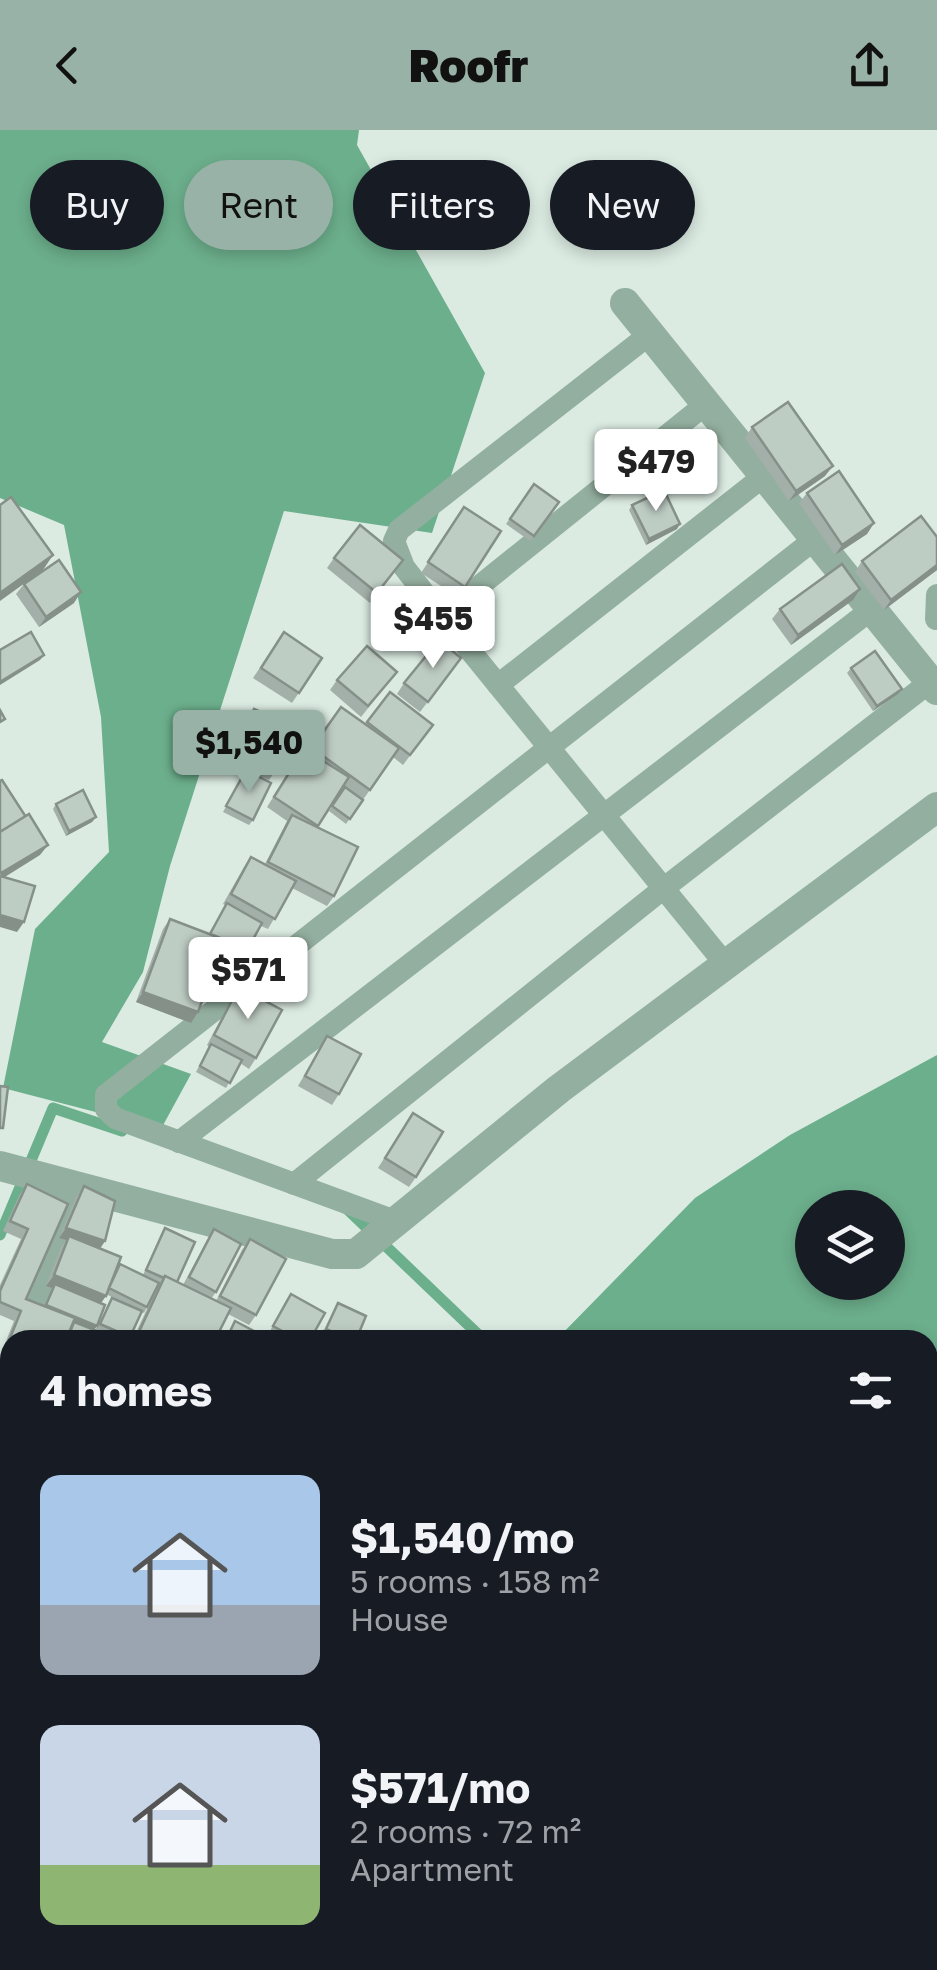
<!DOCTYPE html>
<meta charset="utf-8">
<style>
body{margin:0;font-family:"Golos Text",sans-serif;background:#242831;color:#f1f3f6;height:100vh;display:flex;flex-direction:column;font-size:38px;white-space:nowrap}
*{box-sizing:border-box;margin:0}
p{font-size:32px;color:#9ea1a6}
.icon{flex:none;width:55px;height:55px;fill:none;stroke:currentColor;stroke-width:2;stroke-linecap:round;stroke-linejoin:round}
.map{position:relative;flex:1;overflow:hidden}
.details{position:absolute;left:0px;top:1200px;width:938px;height:640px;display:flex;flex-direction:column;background:#171b24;border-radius:30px 30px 0 0;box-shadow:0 5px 15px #0003}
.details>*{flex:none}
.hud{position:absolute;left:30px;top:30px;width:878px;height:90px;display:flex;gap:20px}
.fabs{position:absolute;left:795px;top:1060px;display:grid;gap:20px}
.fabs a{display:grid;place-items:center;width:110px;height:110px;border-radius:50%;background:#171b24;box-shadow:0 5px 15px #0003;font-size:50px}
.price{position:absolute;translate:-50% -85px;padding:0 22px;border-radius:10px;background:#fff;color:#222;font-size:32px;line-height:65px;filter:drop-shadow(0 2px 5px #0008)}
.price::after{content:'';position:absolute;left:50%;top:60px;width:30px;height:22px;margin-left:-15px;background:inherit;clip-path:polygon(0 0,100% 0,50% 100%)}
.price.selected{background:#99b2a8;color:#111}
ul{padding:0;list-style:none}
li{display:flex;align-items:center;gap:30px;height:250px;padding:0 40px}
li span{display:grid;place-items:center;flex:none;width:280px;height:200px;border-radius:20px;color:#555}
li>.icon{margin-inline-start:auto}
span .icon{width:120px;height:120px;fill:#fffc;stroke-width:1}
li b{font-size:42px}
h2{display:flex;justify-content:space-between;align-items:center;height:120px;padding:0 40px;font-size:42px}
.pill{padding:0 35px;border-radius:45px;background:#171b24;box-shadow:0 5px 15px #0003;font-size:35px;line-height:90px}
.pill.selected{background:#99b2a8;color:#111}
header{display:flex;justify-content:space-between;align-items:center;height:130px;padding:0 40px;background:#99b2a8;color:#111;font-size:45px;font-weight:800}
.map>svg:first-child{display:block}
</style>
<header><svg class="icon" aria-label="back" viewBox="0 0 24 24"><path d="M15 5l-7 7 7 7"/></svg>Roofr<svg class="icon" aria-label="share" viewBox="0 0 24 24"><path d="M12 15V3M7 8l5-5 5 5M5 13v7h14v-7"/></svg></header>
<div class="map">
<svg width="937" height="1840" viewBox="0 0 937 1840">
<rect width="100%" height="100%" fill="#dbebe2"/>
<g fill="#6caf8c" fill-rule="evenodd">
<polygon points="0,0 359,0 357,15 485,243 432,403 284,381 170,736 143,842 102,912 191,944 161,999 3,958 35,799 109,722 101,587 64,395 0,368"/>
<path d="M 937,925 L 937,1840 L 0,1840 L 10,1826 L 10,1830 L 928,1830 L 928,1210 L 556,1210 L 695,1068 L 790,1005 ZM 812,1078 L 888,1078 L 888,1152 L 812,1152 Z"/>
</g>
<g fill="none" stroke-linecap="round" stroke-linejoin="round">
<g stroke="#6caf8c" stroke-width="11">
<polyline points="347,1079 484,1210"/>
<polyline points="0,1105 53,978 122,1001"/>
</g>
<g stroke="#93af9f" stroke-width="22">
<polyline points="650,204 399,400 394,411 404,437 442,486 726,835"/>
<polyline points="442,486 706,274"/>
<polyline points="936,489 937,465"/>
<polyline points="498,555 764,346"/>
<polyline points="179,1012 872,479"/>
<polyline points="294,1054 664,758 930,552"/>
<polyline points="398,1092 115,988 106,979 106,965 815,409"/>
</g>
<g stroke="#93af9f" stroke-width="30">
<polyline points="625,173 937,560"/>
<polyline points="0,1036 332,1124 356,1124 559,959 937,677"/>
<polyline points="39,1186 69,1057"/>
</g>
</g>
<g fill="#a3b0a9" fill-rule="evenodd">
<polygon points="752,297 825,346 789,371 745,308"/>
<polygon points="534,354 559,372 530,411 506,394"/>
<polygon points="807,363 874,393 867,404 835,425 799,373"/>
<polygon points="632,375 677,399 646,415 629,380"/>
<polygon points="464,377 465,457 458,467 421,443"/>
<polygon points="937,407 937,440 884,480 855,442 862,431"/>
<polygon points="334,428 403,430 370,473 327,438"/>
<polygon points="24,454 74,473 39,497 16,464"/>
<polygon points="853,470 791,515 772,489 780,479"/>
<polygon points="284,502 322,528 292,573 253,548"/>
<polygon points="461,528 420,582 397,564 404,553"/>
<polygon points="851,538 902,559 898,564 873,581 847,543"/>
<polygon points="397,542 361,587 330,560 337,550"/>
<polygon points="390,562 433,595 403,635 393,627 346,694 329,681 345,658 343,656 317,697 334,766 327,776 292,758 268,799 261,796 241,830 222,818 191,893 136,872 163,799 170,789 209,804 225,775 223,774 244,737 251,727 265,734 287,691 267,677 304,619 309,622 341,577 365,594"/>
<polygon points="254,579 276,640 269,650 228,631 247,589"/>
<polygon points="246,640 253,690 249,695 223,682"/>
<polygon points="56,674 96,687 92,692 66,706 53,679"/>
<polygon points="239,857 256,928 249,939 240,933 226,958 196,942 209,917 207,915 232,868"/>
<polygon points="327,906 339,964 332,975 298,956"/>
<polygon points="413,983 416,1047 409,1057 378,1038"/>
<path d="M 27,1054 L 68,1074 L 26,1169 L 44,1176 L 52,1158 L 46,1156 L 61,1117 L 66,1110 L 59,1108 L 76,1067 L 84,1056 L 105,1111 L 100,1119 L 115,1141 L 143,1145 L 165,1098 L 177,1152 L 183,1155 L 207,1110 L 214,1099 L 216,1162 L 211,1169 L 216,1171 L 242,1120 L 250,1109 L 256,1185 L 249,1195 L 228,1184 L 215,1210 L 118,1210 L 96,1199 L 112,1168 L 129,1176 L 106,1164 L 100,1173 L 97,1196 L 94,1200 L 10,1210 L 10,1273 L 0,1269 L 0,1226 L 14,1191 L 0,1185 L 0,1155 L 21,1109 L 3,1101 L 20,1064 ZM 159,1153 L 133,1209 L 130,1207 L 141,1182 L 144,1183 Z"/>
<polygon points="287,1169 310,1210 285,1210 270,1201"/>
<polygon points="338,1173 356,1210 318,1210 324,1201"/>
<polygon points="0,1288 10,1288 10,1375 0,1393"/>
<polygon points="10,1439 10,1535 0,1554 0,1457"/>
<polygon points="10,1673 10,1748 7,1753 0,1749 0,1700 8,1683 5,1681"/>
</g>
<g fill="#859089">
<polygon points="833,336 825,346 789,371 796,361"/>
<polygon points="874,393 867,404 835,425 842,415"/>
<polygon points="680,394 677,399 646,415 649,409"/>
<polygon points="53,425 43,440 0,471 0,463"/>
<polygon points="937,435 937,440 884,480 891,470"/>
<polygon points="860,459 853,470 791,515 798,505"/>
<polygon points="81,462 74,473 39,497 46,487"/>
<polygon points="44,525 40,530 0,555 0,552"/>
<polygon points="902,559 898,564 873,581 877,576"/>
<polygon points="96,687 92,692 66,706 69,701"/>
<polygon points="48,715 40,725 0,750 1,743"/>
<polygon points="0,785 24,792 17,802 0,797"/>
<polygon points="143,862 198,882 191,893 136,872"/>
<polygon points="66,1098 105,1111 98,1121 69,1106 66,1110 59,1108"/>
<polygon points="54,1145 106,1166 99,1176 55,1154 52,1158 46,1156"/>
<polygon points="46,1175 97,1196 93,1201 43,1181"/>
<polygon points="0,1256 10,1260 10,1273 0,1269"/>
<polygon points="1,1563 10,1567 8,1573 0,1570"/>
</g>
<g fill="#becdc4" stroke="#859089" stroke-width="2.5">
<polygon points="788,272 833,336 796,361 752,297"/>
<polygon points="839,341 874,393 842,415 807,363"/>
<polygon points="534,354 559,372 534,406 510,389"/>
<polygon points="664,360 680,394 649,409 632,375"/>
<polygon points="11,367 53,425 0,463 0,375"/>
<polygon points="464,377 501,401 465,457 428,432"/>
<polygon points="921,386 937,407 937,435 891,470 862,431"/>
<polygon points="360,395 403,430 377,463 334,428"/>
<polygon points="59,430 81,462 46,487 24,454"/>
<polygon points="842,434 860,459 798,505 780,479"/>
<polygon points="31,502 44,525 0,552 0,520"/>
<polygon points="284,502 322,528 299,563 261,538"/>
<polygon points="439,510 461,528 428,572 404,553"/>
<polygon points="367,516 397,542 368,576 337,550"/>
<polygon points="875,521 902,559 877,576 851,538"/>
<polygon points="390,562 433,595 410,625 367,592"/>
<polygon points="341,577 399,618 370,660 312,618"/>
<polygon points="254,579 295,597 276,640 235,621"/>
<polygon points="0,580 5,589 0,592"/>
<polygon points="304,619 349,647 318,696 274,667"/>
<polygon points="246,640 271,653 253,690 226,676"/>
<polygon points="2,650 26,687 0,702 0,651"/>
<polygon points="345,657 363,670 350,689 332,676"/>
<polygon points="83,660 96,687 69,701 56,674"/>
<polygon points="29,684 48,715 1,743 0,741 0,702"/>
<polygon points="292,685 358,717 334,766 268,732"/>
<polygon points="251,727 296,751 275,789 231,764"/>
<polygon points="0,746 35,756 24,792 0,785"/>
<polygon points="227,773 262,793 245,824 224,812 225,810 210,804"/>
<polygon points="170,789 225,810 198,882 143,862"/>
<polygon points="239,857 282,880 256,928 214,905"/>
<polygon points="327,906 361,924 339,964 305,946"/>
<polygon points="211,914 242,930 230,953 200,936"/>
<polygon points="0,956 8,957 3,998 0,998"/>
<polygon points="413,983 443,1002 416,1047 385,1028"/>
<polygon points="27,1054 68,1074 26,1169 75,1188 66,1210 10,1210 10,1260 0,1256 0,1233 21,1181 0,1172 0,1161 28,1099 10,1091"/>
<polygon points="84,1056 115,1071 105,1111 66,1098"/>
<polygon points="165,1098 195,1112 177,1152 165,1146 164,1148 146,1140"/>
<polygon points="214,1099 241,1114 216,1162 189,1147"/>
<polygon points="69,1106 121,1127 106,1166 54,1145"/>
<polygon points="250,1109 286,1129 256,1185 220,1166"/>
<polygon points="120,1134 159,1153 147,1177 109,1158"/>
<polygon points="165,1146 231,1178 215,1210 150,1210 138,1204"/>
<polygon points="55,1154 105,1175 97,1196 46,1175"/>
<polygon points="291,1164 325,1183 310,1210 299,1210 273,1196"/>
<polygon points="112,1168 142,1181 130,1207 100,1194"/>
<polygon points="338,1173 366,1186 356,1210 350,1210 326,1199"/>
<polygon points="235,1191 271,1210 226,1210"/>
<polygon points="74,1192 113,1207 111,1210 67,1210"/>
<polygon points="324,1201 338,1210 318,1210"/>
<polygon points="122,1204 136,1210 119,1210"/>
<polygon points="2,1285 10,1288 10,1301 0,1296 0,1289"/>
<polygon points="0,1296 10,1301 10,1361 0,1356"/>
<polygon points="0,1366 10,1372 0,1393"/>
<polygon points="10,1391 10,1407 2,1403"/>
<polygon points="0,1405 10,1409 10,1434 0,1431"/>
<polygon points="0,1433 6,1436 0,1449"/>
<polygon points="10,1442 10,1460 2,1456"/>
<polygon points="0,1460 10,1466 10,1508 0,1502"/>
<polygon points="0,1515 10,1520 10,1535 0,1554"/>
<polygon points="10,1544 10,1567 1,1563"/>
<polygon points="9,1681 10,1681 10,1709 0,1704"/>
<polygon points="0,1709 10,1713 10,1747 0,1741"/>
</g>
</svg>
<div class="fabs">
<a><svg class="icon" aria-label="layers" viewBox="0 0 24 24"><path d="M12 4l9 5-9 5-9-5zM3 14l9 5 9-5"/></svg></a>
</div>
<b class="price" style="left:656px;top:384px">$479</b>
<b class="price" style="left:433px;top:541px">$455</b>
<b class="price selected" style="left:249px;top:665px">$1,540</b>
<b class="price" style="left:248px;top:892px">$571</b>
<div class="hud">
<a class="pill">Buy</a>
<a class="pill selected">Rent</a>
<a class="pill">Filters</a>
<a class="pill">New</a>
</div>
<section class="details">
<h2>4 homes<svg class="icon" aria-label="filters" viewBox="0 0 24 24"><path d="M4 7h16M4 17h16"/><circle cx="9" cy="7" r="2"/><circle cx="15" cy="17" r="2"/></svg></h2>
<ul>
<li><span style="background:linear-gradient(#a9c7e8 65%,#9aa5b1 0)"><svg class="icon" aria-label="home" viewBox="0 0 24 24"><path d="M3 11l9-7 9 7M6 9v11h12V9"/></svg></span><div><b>$1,540/mo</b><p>5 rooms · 158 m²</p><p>House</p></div></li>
<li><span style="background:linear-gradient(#c9d6e8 70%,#8fb573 0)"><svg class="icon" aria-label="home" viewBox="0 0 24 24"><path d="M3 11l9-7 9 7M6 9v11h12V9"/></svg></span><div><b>$571/mo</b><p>2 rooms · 72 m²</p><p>Apartment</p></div></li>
</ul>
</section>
</div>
